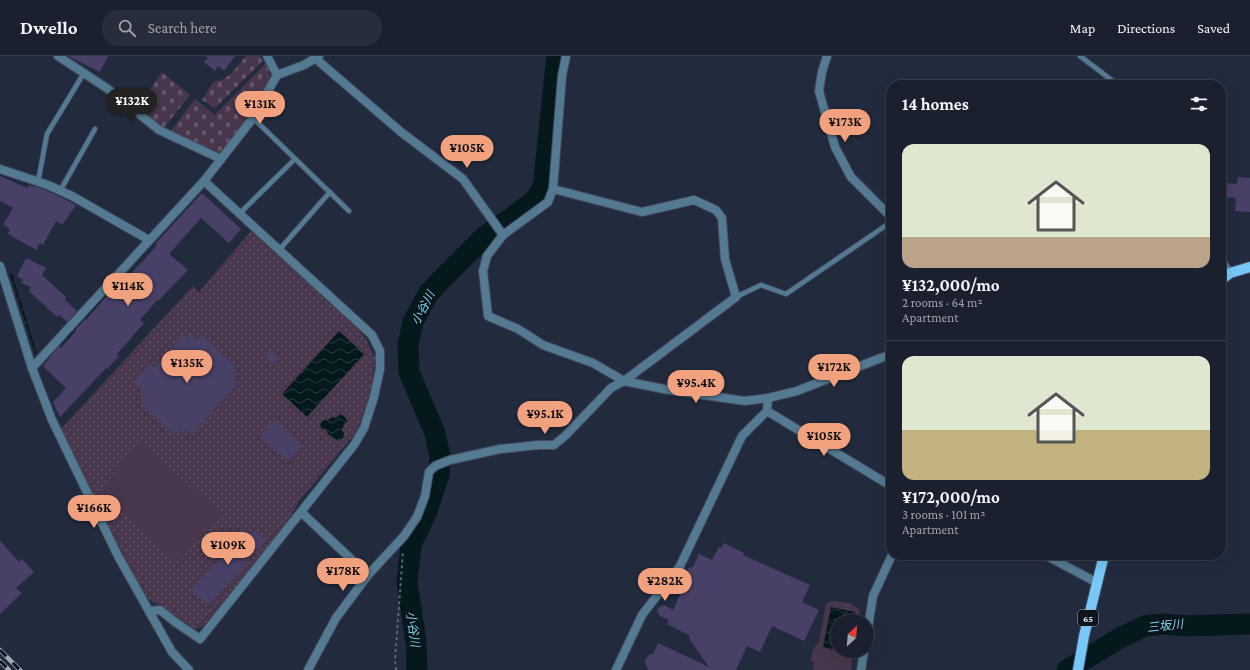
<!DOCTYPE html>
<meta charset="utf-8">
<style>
body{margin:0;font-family:"Crimson Pro","Noto Sans JP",serif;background:#272d3a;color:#f1f3f6;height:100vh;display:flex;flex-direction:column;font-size:15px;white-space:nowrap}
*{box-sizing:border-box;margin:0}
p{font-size:13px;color:#9fa3aa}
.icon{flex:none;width:22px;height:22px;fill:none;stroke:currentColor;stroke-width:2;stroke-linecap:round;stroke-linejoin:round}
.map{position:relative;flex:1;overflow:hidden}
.side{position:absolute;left:886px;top:24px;width:340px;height:480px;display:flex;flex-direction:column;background:#1a202e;border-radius:16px;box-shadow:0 4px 16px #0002,0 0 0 1px #383e4a}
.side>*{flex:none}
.needle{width:26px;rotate:26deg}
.buttons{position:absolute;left:830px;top:558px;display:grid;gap:8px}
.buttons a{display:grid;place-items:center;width:44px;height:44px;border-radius:50%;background:#1a202e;box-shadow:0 4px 16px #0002,0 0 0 1px #383e4a;font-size:20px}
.price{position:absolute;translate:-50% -34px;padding:0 9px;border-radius:14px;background:#f2a17e;color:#111;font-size:13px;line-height:26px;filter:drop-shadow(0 1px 2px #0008)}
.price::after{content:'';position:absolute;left:50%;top:24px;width:12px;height:9px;margin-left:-6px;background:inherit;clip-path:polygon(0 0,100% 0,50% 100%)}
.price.selected{background:#222;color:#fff}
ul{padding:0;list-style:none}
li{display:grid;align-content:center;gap:8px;height:212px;padding:0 16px}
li+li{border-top:1px solid #383e4a}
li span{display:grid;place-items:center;height:124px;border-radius:12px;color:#555}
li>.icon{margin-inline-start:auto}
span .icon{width:72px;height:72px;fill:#fffc;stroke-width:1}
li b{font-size:17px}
h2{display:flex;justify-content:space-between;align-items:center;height:48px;padding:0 16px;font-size:17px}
header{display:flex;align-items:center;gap:24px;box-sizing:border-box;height:56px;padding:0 20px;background:#1a202e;border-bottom:1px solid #383e4a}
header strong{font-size:19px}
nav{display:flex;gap:22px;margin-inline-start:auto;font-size:14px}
.search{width:280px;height:36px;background:#272d3a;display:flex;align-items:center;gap:10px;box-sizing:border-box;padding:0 14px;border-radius:16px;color:#9fa3aa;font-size:15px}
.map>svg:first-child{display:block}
</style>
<header>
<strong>Dwello</strong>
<div class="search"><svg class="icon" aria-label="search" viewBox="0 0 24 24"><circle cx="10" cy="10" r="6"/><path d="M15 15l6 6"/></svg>Search here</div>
<nav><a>Map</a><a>Directions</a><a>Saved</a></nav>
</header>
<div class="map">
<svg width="1250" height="614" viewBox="0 0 1250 614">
<defs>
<pattern id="cemetery-stones" width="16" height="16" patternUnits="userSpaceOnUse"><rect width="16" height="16" fill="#48374c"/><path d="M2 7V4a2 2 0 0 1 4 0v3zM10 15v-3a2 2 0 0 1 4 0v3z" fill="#625466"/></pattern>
<pattern id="park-dots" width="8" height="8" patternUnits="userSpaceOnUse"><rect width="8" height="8" fill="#48374c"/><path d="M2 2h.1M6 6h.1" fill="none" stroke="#625466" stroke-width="1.8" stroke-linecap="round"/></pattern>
<pattern id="water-waves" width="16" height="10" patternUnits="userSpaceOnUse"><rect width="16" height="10" fill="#05181b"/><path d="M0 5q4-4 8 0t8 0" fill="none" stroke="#293a3d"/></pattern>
</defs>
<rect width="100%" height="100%" fill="#222b3e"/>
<g fill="url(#cemetery-stones)">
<polygon points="246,0 260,0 263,5 215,52 202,44 213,26 222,24 231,18"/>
<polygon points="266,7 271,22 247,65 219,97 213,96 170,76 195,43 215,59"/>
<polygon points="162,16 190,39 163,73 128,46 141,31 148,36"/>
</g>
<path fill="url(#park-dots)" d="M 252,174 L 353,267 L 366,283 L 375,302 L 373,323 L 369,342 L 357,375 L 299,445 L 288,465 L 208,565 C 203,570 199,574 192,572 L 165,552 L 146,542 L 71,399 L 61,373 L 193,230 L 199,236 Z"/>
<g fill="#48374c">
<polygon points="142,387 221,458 178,506 99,435"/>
<polygon points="834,545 849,547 860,554 858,565 837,565 837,595 853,595 851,614 813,614 814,606 811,605 812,595 819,586 826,547"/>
</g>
<g fill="url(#water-waves)">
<polygon points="128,212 130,213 65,285 63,283"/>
<polygon points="12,217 37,298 35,298 10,218"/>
<polygon points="339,275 364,298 307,361 282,338"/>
<polygon points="341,358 346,362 347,366 344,368 342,375 344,377 343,382 338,385 328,378 326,374 321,372 320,368 324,364 328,364 332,361 336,362"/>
<polygon points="831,551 855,556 853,565 837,565 837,594 823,591"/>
</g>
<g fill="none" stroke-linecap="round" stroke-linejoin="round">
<g stroke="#05181b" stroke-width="21">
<polyline points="417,614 416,586 407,526 411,489 427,455 439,419 440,400 435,377 409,316 408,289 413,266 428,238 441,224 485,180 510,163 536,143 543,131 557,0"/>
<polyline points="1067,614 1120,582 1145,570 1164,568 1186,570 1250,568"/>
</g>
</g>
<g fill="#484066">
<polygon points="68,0 108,0 100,16"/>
<polygon points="206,0 235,0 224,15 218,10 215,15 204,6 208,2"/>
<polygon points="0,120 27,132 29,129 33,131 34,130 46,134 76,149 62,169 56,165 43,189 40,187 36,194 8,178 10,173 3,169 13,152 0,145"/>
<polygon points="1238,121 1250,122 1250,156 1235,155 1236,142 1223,141 1224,127 1237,128"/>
<polygon points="202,137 241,173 229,187 201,162 169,198 188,214 158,245 157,244 140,264 144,267 117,298 119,300 107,313 106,312 60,361 53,346 66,332 43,310 59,290 61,292 76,275 75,274 85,263 86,264 110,236 112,238 142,206 157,189 155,188"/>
<polygon points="26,202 46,212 42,219 66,241 65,244 77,255 67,266 59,259 57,261 29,235 31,231 21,227 23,224 17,220"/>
<polygon points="191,278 197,283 202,279 236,311 233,315 237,318 233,323 238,328 192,378 186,373 183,377 179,374 174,379 140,347 145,342 139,338 143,334 133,326 150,307 154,311 183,279 187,283"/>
<polygon points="271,295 279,303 273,310 265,302"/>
<polygon points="274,364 302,390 288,405 260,380"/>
<polygon points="246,474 251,478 254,474 266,485 208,549 191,534"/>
<polygon points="0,485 19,506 22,503 34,516 16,532 22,537 0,558"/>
<polygon points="724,487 744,497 743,499 810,529 802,546 819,554 804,585 772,570 760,596 747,590 736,614 648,614 645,606 646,603 649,599 653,598 658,587 709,611 690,584 689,579 667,568 669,564 660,560 657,555 659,551 664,549 673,554 689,519 688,512 693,511 699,498 712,504 719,491 721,492"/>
</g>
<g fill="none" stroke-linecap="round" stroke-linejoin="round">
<g stroke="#41495b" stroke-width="6">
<g id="service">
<polyline points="1080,0 1118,29"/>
<polyline points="1221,45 1223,45 1221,61"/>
<polyline points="253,62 349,155"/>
<polyline points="38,126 47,78 84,17"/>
<polyline points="60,135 95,73"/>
<polyline points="240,157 295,103"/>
<polyline points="279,194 330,136"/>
<polyline points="736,241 761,229 786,238 891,166"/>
</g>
</g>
<g stroke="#41495b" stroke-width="10">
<g id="minor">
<polyline points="58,0 108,33 159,74 221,103"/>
<polyline points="267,0 277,19"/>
<polyline points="566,0 562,20 553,133 548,146 503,179 487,200 483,215 488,260 518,273 543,289 593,307 624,325 669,334 745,345 768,342 797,335 891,298"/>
<polyline points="827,0 822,16 819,35 835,91 851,121 891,161"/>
<polyline points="316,3 401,76 463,123 503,179"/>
<polyline points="0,113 48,129 72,140 149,184"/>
<polyline points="1221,205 1230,217"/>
<polyline points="0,210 32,312 52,364 118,500 172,596 189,614"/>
<polyline points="32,312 65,276 204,125 253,62 277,19 304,9 319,0"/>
<polyline points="767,355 891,430"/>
<polyline points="301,456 368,519"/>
<polyline points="1045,499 1096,526"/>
<polyline points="149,555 160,554 175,566 200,583 354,389 364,372 374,341 380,313 380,295 372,279 204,125"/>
<polyline points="867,578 873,540 892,499"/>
<polyline points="308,614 336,562 368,519 404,480 417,461 425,440 429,416 435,410 450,404 500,393 538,389 554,389 565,380 611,332 624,325 736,241 725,203 722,162 716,154 694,144 642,156 553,133"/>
<polyline points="616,614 642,559 680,510 742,380 767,355 768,342"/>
<polyline points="861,614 864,595"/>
</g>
</g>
<g stroke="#41495b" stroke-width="12">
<g id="primary">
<polyline points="1221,224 1230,217 1250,211"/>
<polyline points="1078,614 1084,580 1104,499"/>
</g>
</g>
<polyline stroke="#5d6576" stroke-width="2" stroke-dasharray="3 3" stroke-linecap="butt" points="396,614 395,604 403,495"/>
<use href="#service" stroke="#547a91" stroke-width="4.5"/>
<use href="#minor" stroke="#547a91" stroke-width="8"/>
<use href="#primary" stroke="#77c8f9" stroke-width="10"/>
<g stroke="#a4abba" stroke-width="4.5">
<g id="rail">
<polyline points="0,594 20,614"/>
<polyline points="0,605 9,614"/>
</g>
</g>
<use href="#rail" stroke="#0f131c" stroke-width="3" stroke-dasharray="9" stroke-linecap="butt"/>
</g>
<g text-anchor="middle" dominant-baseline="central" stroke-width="3" stroke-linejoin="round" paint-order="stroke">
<rect fill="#0f131c" stroke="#a3a8b4" stroke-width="1" x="1078" y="554" width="20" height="16" rx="3"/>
<g font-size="10" font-weight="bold" fill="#e2e8f5">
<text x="1088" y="562">65</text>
</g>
<g font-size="12" font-style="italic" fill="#79daea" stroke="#0f131c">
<text transform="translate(423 252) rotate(-62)">小谷川</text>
<text transform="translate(1165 570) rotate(-6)">三坂川</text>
<text transform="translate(413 573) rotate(82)">小谷川</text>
</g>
</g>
</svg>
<div class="buttons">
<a><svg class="needle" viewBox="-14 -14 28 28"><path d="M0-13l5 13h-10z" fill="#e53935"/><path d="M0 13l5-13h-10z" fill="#9fa3aa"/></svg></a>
</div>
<b class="price selected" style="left:132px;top:66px">¥132K</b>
<b class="price" style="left:260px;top:69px">¥131K</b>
<b class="price" style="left:845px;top:87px">¥173K</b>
<b class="price" style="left:467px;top:113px">¥105K</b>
<b class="price" style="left:128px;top:251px">¥114K</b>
<b class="price" style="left:187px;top:328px">¥135K</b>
<b class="price" style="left:834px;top:332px">¥172K</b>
<b class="price" style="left:696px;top:348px">¥95.4K</b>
<b class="price" style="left:545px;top:379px">¥95.1K</b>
<b class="price" style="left:824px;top:401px">¥105K</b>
<b class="price" style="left:94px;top:473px">¥166K</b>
<b class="price" style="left:228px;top:510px">¥109K</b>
<b class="price" style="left:343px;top:536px">¥178K</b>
<b class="price" style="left:665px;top:546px">¥282K</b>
<section class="side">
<h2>14 homes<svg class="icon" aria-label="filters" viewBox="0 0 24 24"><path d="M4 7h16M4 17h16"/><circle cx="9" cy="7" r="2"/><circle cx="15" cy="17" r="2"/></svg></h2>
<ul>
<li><span style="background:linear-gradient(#dfe7d0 75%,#b9a48a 0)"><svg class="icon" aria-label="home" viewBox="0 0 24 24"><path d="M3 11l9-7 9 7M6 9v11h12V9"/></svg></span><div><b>¥132,000/mo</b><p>2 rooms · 64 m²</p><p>Apartment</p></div></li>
<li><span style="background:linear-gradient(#dfe7d0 60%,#c2b280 0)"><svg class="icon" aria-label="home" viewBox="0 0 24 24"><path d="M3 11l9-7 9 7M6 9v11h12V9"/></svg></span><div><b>¥172,000/mo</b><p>3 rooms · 101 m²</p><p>Apartment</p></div></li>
</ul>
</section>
</div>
